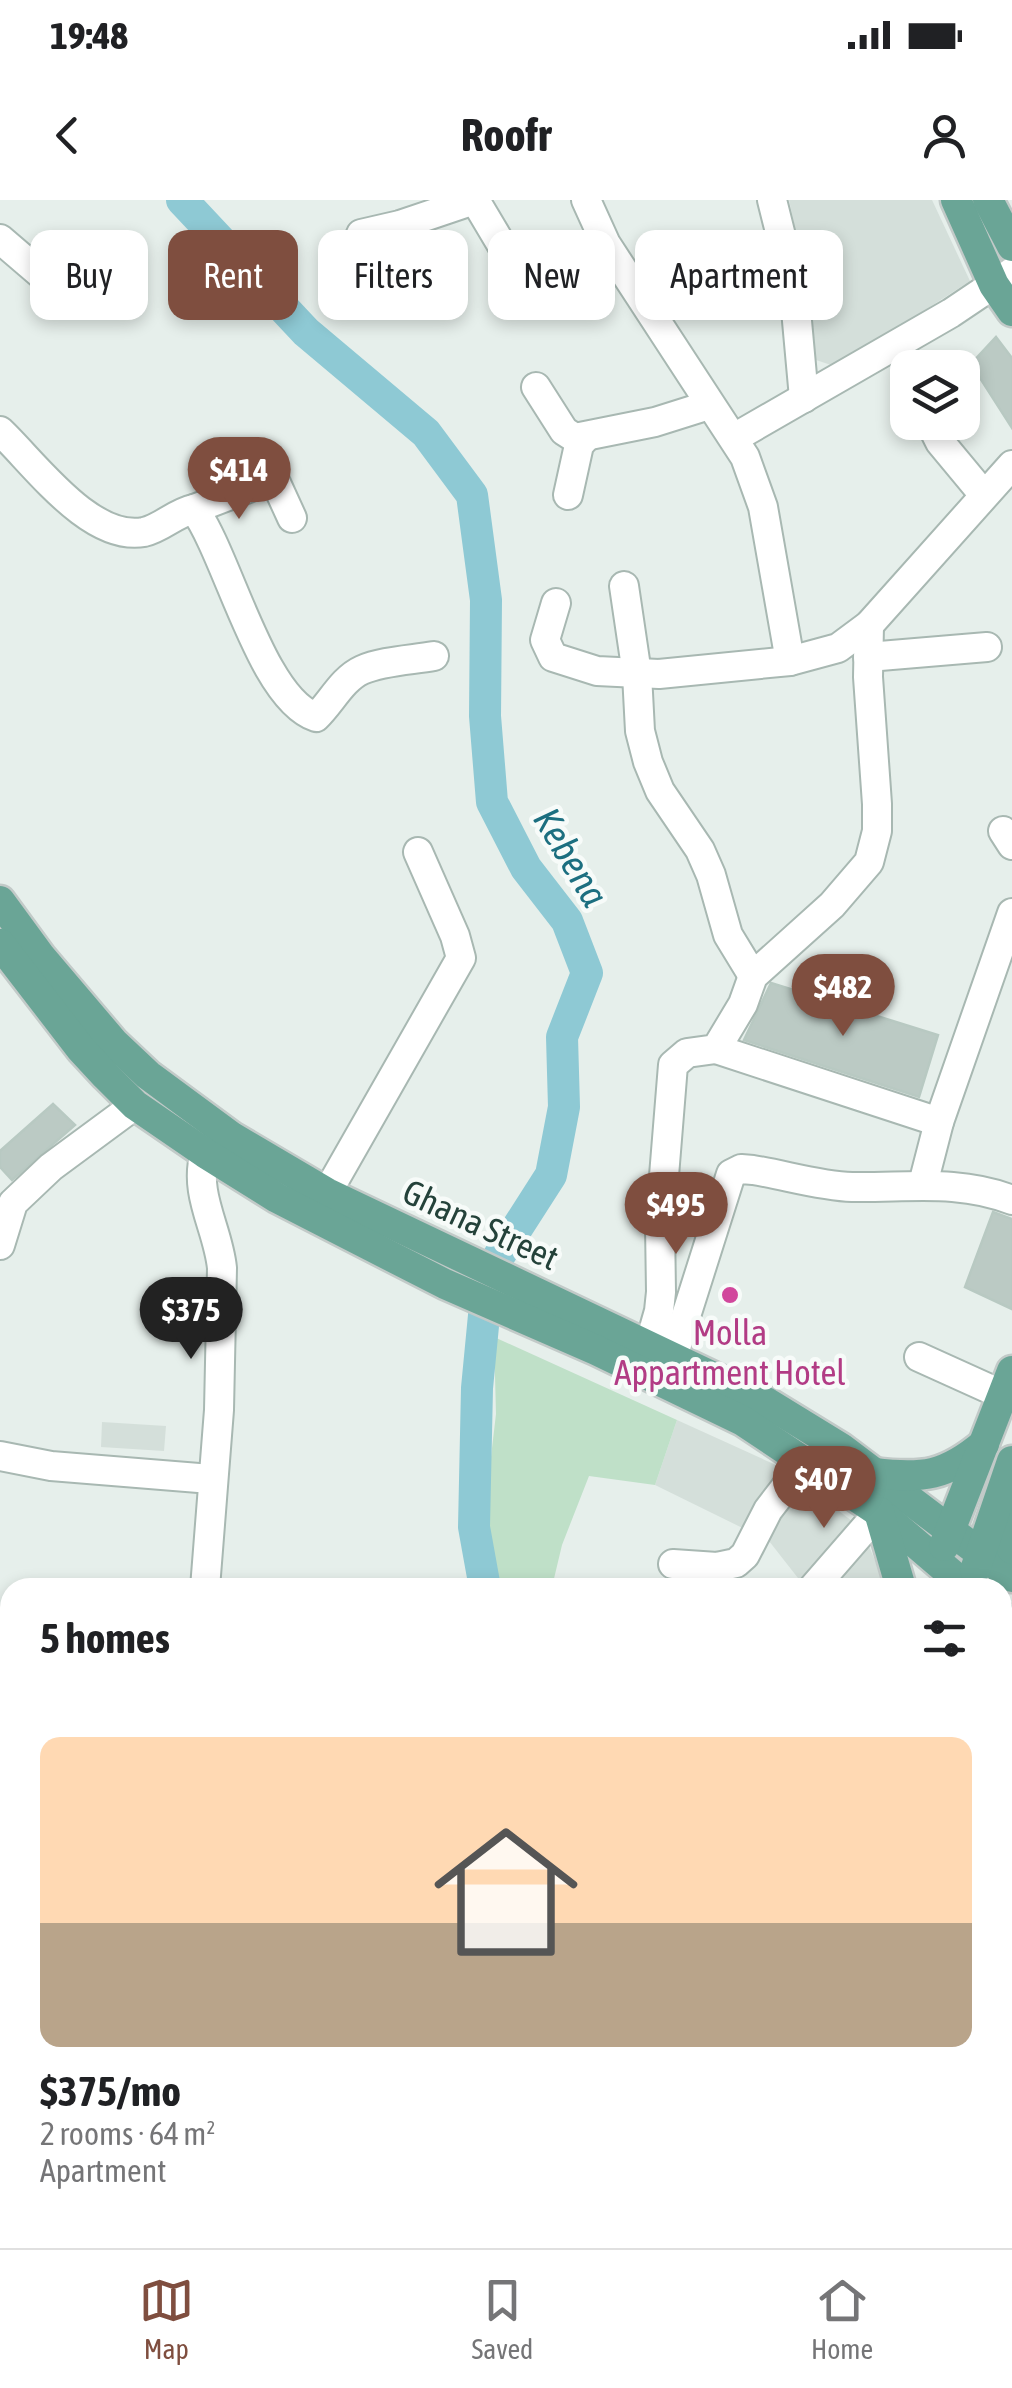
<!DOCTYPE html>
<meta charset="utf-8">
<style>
body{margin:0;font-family:"Asap Condensed",sans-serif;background:#f2f2f2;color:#202124;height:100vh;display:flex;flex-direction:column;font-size:38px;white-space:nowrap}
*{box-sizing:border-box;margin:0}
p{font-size:32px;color:#757577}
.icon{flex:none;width:55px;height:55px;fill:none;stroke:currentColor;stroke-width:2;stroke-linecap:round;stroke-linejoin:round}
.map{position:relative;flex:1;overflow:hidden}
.panel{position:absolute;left:0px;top:1378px;width:1012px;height:672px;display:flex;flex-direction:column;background:#fff;border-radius:30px 30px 0 0;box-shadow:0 5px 15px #0003}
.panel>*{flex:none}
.hud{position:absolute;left:30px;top:30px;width:952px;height:90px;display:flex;gap:20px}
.fabs{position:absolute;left:890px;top:150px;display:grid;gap:20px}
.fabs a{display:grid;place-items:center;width:90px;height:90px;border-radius:20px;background:#fff;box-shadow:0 5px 15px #0003;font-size:50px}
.price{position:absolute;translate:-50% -85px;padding:0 22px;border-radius:35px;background:#7f4e3f;color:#fff;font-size:32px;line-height:65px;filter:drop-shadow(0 2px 5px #0008)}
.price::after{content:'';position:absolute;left:50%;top:60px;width:30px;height:22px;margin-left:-15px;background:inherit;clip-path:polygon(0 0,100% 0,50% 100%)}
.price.selected{background:#222;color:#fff}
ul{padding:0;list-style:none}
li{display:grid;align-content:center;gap:20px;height:530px;padding:0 40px}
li+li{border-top:2px solid #e0e0e0}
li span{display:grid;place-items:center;height:310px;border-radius:20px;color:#555}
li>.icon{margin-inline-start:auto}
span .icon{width:180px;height:180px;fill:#fffc;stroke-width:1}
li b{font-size:42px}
h2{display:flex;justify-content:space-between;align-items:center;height:120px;padding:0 40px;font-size:42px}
.pill{padding:0 35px;border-radius:20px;background:#fff;box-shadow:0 5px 15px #0003;font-size:35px;line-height:90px}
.pill.selected{background:#7f4e3f;color:#fff}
.status{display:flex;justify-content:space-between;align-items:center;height:70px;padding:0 50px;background:#fff;direction:ltr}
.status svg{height:28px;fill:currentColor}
header{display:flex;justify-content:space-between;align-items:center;height:130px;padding:0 40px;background:#fff;font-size:45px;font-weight:700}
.tabs{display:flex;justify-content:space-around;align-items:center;height:140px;border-top:2px solid #e0e0e0;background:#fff;font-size:28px;color:#757577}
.tabs a{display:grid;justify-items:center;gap:5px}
.tabs .selected{color:#7f4e3f}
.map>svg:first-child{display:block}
</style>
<div class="status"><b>19:48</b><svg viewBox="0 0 49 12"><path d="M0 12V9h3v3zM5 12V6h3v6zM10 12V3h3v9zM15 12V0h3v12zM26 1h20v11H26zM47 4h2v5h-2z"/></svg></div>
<header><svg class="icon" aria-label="back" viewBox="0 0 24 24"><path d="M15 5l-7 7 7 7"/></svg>Roofr<svg class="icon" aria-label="person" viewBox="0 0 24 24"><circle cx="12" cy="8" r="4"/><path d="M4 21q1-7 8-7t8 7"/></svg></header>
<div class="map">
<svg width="1012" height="2048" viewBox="0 0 1012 2048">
<rect width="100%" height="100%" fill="#e6efeb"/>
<g fill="#d4dfda">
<polygon points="789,0 932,0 970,81 837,167 813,159 798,42"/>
<polygon points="677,1220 787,1270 862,1329 886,1387 805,1387 769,1341 655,1285"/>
<polygon points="102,1222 166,1226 164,1251 101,1247"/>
</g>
<g fill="#bfe0c8">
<polygon points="494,1137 677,1220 655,1285 589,1276 562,1345 552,1387 494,1387 483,1325 496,1214"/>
<polygon points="0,1735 10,1743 10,2040 175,2040 175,2048 0,2048"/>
<polygon points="540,2040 688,2040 690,2048 540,2048"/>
</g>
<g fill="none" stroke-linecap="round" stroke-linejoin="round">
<g stroke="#8ec9d4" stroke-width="32">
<polyline points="182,0 306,132 426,233 472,295 486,400 485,516 492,602 526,668 567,721 587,773 562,837 564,907 551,975 483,1081 485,1105 477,1188 474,1327 485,1388"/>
<polyline points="401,2040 406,2048"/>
</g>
</g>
<g fill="#bbcac4" stroke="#b8c9c2" stroke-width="2.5">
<polygon points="996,137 1012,158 1012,228 971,164"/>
<polygon points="771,783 938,835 919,897 744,840"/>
<polygon points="53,904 75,925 12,980 0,967 0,951"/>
<polygon points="993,1012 1012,1019 1012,1109 965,1087"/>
</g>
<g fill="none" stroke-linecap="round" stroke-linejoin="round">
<g stroke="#a8b8b2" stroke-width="32">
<g id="minor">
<polyline points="475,0 513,64 549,102"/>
<polyline points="586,0 606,44 745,257 763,307 790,461"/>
<polyline points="772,0 794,88 804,198"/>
<polyline points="361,34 400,25 474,0"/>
<polyline points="0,39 62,92 71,91 92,74"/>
<polyline points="536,187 564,231 575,238 655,222 709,205"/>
<polyline points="930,222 940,242 984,295"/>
<path d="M 0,231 C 34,263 90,342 144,332 C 162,328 175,313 194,309 C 228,355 261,499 316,517 C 331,503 342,479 362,470 C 382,461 412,460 434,456"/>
<polyline points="734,238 951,113 1012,72"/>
<polyline points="568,295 579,245 586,237"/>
<polyline points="194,309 267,281 276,283 292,318"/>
<polyline points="624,386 637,474 640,531 648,562 660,591 700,650 711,675 728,735 753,776"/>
<polyline points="556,403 545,440 553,457 597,471 659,474 790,461 838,448 869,425 1012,265"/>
<polyline points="868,457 987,447"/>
<polyline points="1003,631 1012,645"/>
<polyline points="716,849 939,922"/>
<path d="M 205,953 C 193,994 218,1028 222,1068 L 219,1210 L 205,1388"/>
<polyline points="923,984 939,922 1012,713"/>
<polyline points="327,993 461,758 455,736 418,652"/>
<polyline points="0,1045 13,1003 51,967 135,905"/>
<polyline points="649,1146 659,1111 661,1092 660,1025 673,865 687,853 716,849 743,804 753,776 832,705 869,662 877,631 877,604 868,477 869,425"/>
<path d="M 673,1157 L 731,974 L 741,969 L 753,970 C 785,975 820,986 852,987 C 907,988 959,979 1012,1000"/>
<polyline points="919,1157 1003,1195"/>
<polyline points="0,1256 51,1266 211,1279"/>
<polyline points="673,1364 717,1367 736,1363 745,1355 768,1310 805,1262"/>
<polyline points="813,1388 879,1312"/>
<polyline points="0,1559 10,1562"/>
<polyline points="0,1657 10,1655"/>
<polyline points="1002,1710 1012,1702"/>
<polyline points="1002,1765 1012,1775"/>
<polyline points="948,2040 964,2048"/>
<polyline points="1008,2048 1012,2044"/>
</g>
</g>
<g stroke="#c2cac8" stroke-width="35">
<g id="major">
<polyline points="956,0 994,85 1012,111"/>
<polyline points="988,0 1012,46"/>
<polyline points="0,701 41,757 114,843 148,875 232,937 327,993 766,1202 841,1248 1012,1377"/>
<polyline points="0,744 81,849 106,876 135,905 205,953 277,998 445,1084 596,1150 743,1221 879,1312 968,1388"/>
<path d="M 874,1273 C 923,1279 946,1276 984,1244"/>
<polyline points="1007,1292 1012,1349"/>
<polyline points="879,1312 901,1388"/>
<polyline points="944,1346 1012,1171"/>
<polyline points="975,1370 1012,1261"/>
<polyline points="1002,1417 1012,1425"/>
<polyline points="895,2048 895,2040"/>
<polyline points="925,2048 925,2040"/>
</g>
</g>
<polyline stroke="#86b3a5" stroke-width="4" stroke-dasharray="5 8" stroke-linecap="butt" points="0,1757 10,1742"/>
<use href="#minor" stroke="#fff" stroke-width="28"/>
<use href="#major" stroke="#6aa596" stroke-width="30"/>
</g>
<circle fill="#d1479c" stroke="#f7fbf9" stroke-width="4" cx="730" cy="1095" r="10"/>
<g text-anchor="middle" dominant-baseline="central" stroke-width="9" stroke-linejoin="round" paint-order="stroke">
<g font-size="35" fill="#24423a" stroke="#f7fbf9">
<text transform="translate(481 1024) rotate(25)">Ghana Street</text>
</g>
<g font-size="35" fill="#b23c85" stroke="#f7fbf9">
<text x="730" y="1132">Molla<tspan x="730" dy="40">Appartment Hotel</tspan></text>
</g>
<g font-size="38" font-style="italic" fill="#1c6f80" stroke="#f7fbf9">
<text transform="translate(571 657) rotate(59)">Kebena</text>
</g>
</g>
</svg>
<div class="fabs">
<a><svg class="icon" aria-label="layers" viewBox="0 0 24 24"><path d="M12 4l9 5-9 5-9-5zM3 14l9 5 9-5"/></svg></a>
</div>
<b class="price" style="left:239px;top:322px">$414</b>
<b class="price" style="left:843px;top:839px">$482</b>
<b class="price" style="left:676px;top:1057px">$495</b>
<b class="price selected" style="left:191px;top:1162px">$375</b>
<b class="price" style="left:824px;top:1331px">$407</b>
<div class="hud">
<a class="pill">Buy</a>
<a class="pill selected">Rent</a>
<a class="pill">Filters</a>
<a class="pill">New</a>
<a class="pill">Apartment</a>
</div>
<section class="panel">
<h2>5 homes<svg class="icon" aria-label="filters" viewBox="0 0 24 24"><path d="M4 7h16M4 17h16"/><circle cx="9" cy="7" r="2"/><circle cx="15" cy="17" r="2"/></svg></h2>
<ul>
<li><span style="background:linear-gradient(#ffd9b3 60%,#b9a48a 0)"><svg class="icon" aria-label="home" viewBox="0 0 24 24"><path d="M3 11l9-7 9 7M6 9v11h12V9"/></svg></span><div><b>$375/mo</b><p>2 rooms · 64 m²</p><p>Apartment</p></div></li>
</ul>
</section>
</div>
<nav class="tabs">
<a class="selected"><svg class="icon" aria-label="map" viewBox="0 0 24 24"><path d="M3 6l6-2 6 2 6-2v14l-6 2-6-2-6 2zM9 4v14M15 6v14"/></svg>Map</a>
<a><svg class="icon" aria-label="saved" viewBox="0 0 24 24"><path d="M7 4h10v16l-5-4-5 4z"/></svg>Saved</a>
<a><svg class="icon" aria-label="home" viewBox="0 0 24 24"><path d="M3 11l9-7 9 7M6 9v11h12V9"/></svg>Home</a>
</nav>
